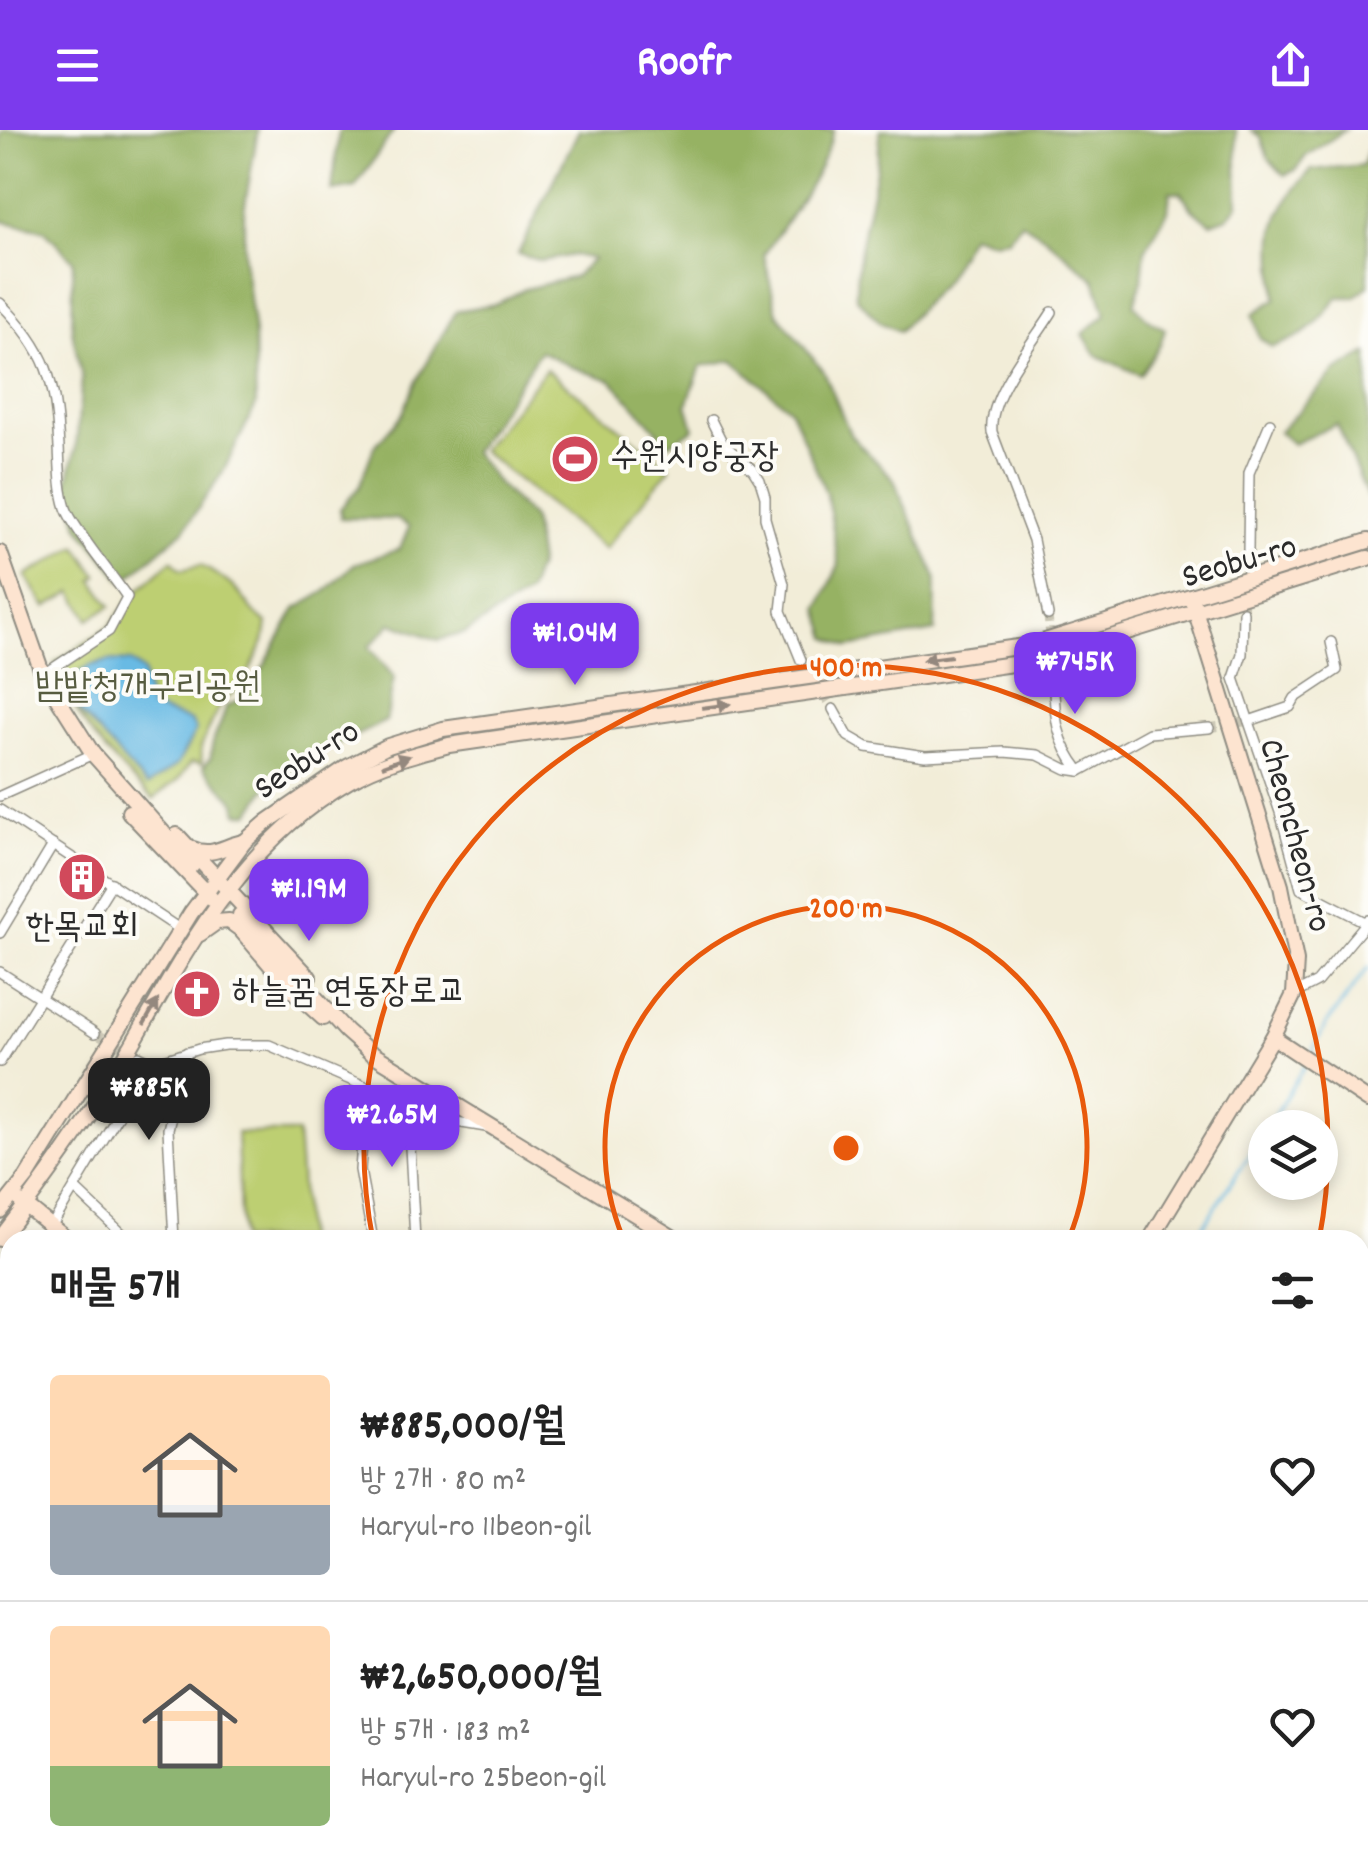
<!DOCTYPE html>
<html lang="ko">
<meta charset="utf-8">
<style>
body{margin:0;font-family:Dekko,"Poor Story",sans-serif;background:#f6f6f6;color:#222;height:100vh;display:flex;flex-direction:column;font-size:38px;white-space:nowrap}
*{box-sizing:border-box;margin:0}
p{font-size:32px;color:#767676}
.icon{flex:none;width:55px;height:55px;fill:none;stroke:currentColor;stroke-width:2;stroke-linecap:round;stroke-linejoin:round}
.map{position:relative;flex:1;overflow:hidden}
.drawer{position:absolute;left:0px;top:1100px;width:1370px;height:642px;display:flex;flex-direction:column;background:#fff;border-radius:30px 30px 0 0;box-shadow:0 5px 15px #0003}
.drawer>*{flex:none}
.tools{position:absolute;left:1248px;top:980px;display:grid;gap:20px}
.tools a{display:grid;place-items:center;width:90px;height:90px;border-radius:50%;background:#fff;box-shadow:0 5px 15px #0003;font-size:50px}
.price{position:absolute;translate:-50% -85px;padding:0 22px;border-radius:20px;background:#7c3aed;color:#fff;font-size:32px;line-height:65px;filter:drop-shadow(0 2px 5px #0008)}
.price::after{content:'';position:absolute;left:50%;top:60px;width:30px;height:22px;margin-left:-15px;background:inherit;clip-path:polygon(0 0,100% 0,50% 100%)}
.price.selected{background:#222;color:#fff}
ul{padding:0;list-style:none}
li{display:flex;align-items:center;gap:30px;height:250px;padding:0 50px}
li+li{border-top:2px solid #e0e0e0}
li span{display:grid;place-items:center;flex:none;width:280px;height:200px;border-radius:10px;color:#555}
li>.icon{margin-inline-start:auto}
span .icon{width:120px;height:120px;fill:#fffc;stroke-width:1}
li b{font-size:42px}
h2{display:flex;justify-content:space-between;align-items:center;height:120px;padding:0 50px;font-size:42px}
header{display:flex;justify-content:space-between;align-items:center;height:130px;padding:0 50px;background:#7c3aed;color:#fff;font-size:45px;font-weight:800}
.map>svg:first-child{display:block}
</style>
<header><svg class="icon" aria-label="menu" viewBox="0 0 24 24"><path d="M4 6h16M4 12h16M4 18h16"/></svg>Roofr<svg class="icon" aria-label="share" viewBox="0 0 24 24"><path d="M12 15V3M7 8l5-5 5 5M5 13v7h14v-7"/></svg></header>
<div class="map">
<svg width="1368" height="1742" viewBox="0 0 1368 1742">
<rect width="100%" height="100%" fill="#fdfcf7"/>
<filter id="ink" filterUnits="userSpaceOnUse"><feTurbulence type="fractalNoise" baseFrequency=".01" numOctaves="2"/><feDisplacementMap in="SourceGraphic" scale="20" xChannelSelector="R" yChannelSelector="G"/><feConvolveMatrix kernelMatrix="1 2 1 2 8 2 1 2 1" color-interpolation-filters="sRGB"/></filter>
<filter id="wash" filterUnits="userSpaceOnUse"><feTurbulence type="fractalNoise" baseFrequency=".0048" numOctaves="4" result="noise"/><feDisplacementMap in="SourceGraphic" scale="40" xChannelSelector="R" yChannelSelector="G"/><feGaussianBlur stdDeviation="2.25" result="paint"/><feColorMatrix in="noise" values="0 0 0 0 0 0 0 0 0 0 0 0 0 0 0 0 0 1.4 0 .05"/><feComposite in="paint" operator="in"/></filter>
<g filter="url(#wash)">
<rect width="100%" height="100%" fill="#f2edd8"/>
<g fill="#bdcf72" stroke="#747d4e" stroke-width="2.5">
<polygon points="546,239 670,338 605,419 481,320"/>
<polygon points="77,416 98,446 93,450 111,476 89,489 73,462 46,477 26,446"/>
<path d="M 172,430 L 181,440 L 201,435 C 213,443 228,450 237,461 C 250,474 250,482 267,493 L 264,512 L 242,556 L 221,572 L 201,617 L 202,633 L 191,632 L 179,649 L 153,669 C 110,630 73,589 55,533 L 110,496 L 135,463 Z"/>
<polygon points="237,1003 297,1003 305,1110 241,1110"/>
</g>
<g fill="#96b264" stroke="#606e48" stroke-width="2.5">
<polygon points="5,0 258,0 244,80 244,129 254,204 256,275 224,340 184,400 123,452 79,396 67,354 76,318 82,248 72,201 73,130 44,100 0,91 0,4"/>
<polygon points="339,0 394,0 355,57 332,61"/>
<path d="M 579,0 L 834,0 C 821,47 790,84 764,125 L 777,183 L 824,242 L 851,306 L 893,348 L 936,447 L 935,501 L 849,517 L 828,508 L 819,478 L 839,435 L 827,365 L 791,280 L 733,230 L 701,236 L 687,274 L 694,299 L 669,314 L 611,250 L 572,237 L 540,221 L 473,322 L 497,353 L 532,388 L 539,433 L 528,463 L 465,503 L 438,510 L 392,493 L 369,517 L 394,547 L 386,591 L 326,620 L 269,655 L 250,683 L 238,683 L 236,673 L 203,637 L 211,627 C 210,609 223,594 226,576 L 247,566 L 296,479 L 326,461 L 354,434 L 400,419 L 409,397 L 396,389 L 341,388 L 340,379 L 359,357 L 374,317 L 402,285 L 415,254 L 456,181 L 496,174 L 525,159 L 574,147 L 593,129 L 574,125 L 541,131 L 518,124 Z"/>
<path d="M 880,0 L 1236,0 L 1238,75 L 1228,87 L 1211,93 L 1192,79 L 1181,62 L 1170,62 L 1168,81 L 1145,120 L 1142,150 L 1134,174 L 1149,190 L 1165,199 L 1160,215 L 1140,245 L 1096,225 L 1083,204 L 1106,184 L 1095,150 L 1045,107 L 1021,92 L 1008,109 L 991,111 L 971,104 L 945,150 L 899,201 L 881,193 L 856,167 C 855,110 879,57 880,0 Z"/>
<polygon points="1251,0 1345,0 1306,26 1296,40 1284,45 1268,28 1261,7"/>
<path d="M 1368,19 L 1368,156 L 1355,167 L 1338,167 C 1317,196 1307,206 1272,217 L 1260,208 L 1253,184 L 1276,169 C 1273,105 1265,91 1311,40 L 1362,35 Z"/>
<polygon points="1368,223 1368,368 1337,294 1293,314 1279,302 1335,242"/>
<polygon points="0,1359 10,1371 10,1546 0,1530"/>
</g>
<polygon fill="#68bae4" stroke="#4a7288" stroke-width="2.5" points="108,531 131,532 143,542 150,577 191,591 196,600 177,635 147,656 82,584 68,559 71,548 91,535"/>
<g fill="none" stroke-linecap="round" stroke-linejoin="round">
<g stroke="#68bae4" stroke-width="2.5">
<polyline points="1311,924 1325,896 1368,838"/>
<polyline points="1267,998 1305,935"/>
<polyline points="1194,1110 1265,1000"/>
<polyline points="896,1742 897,1732"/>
</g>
</g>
</g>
<g filter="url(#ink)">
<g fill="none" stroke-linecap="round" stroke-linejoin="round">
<g stroke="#cac6b5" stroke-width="9" stroke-dasharray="9 4.5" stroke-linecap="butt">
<polyline points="1243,482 1248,421"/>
<polyline points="1048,485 1053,540"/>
<polyline points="801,530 833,579"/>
<polyline points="1209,598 1249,591"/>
<polyline points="95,903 132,922"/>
</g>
<polyline stroke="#cac6b5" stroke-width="14" stroke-dasharray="14 7" stroke-linecap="butt" points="192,735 240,785"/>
<g stroke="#8e8c82" stroke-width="12">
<g id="street">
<path d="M 0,173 C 48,221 55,251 59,317 C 60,338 60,359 66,378 C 72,397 114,447 127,467 L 109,501 L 43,545"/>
<polyline points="711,290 723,314 753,340 760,351 765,367 765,388 784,454 781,481 801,530"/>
<polyline points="1248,421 1249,343 1270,293"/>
<polyline points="1243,482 1242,524 1234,548 1280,682 1301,759 1365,792 1368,790"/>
<path d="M 1048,485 L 1033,410 L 992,302 C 988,266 1033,213 1052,182"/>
<path d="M 1053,540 C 1055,581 1053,607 1080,641"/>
<polyline points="833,579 848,606 867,617 925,626 1004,622 1038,625 1066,639 1080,641 1149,603 1209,598"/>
<polyline points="1249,591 1290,577 1295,568 1337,540 1331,512"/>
<polyline points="0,666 93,624"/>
<polyline points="0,680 181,800"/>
<polyline points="0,803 53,715"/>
<polyline points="0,842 95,903"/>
<polyline points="1294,864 1317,852 1368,791"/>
<polyline points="139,926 154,933 199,919 225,915 269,915 444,990 486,997"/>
<polyline points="0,932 112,753"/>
<polyline points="75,1059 129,1110"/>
<polyline points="52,1095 150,932"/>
<polyline points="174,1110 168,999 187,922"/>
<polyline points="373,1110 360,1040 362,1013 385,965"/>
<polyline points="415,1110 410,1017 427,983"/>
<polyline points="0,1195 10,1185"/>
<polyline points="0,1264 10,1254"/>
<polyline points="0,1277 10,1287"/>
<polyline points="0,1310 10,1300"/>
<polyline points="0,1348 10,1359"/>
<polyline points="1355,1732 1368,1741"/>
<polyline points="316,1742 319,1732"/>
<polyline points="545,1742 556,1732"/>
</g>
</g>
<g stroke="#8e8c82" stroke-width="18">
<g id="secondary">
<polyline points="0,423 43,545 93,624 192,735"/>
<polyline points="129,682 211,768"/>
<polyline points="177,705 309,847"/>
<path d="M 193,719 C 212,728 225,715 244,712"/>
<polyline points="240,785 346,901 371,923 677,1110"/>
<polyline points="200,804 217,792 229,791 240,799 290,858 323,888"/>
<polyline points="1273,907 1368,970"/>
<polyline points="21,1072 68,1110"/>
<polyline points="0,1081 27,1047 191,783 244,712 267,692 347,637 388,616 443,599 1032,515 1368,411"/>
<path d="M 0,1109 C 40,1057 80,1002 114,946 C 180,834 232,719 349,651 C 380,633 415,624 449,615 L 1033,531 L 1368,428"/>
<polyline points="1150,1110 1273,907 1294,864 1296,831 1281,756 1192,470"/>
<polyline points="0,1539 10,1555"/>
<polyline points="0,1557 10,1573"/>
<polyline points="0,1575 10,1593"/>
<polyline points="0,1594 10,1612"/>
<polyline points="63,1732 65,1742"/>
<polyline points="212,1732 235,1742"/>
<polyline points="91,1742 93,1732"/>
<polyline points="567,1742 568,1732"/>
<polyline points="773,1742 776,1732"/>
</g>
</g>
<use href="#street" stroke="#fff" stroke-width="9"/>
<use href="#secondary" stroke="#fde4d0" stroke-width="14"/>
<g stroke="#2b2b2b" stroke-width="2.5">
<polyline points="0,1682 10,1707"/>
<polyline points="0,1707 11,1742"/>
</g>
</g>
<defs><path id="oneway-solid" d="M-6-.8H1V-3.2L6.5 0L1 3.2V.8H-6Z" transform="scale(2.5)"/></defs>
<g fill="#94887e">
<use href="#oneway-solid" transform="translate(937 528) rotate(172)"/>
<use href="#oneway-solid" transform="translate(716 576) rotate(-8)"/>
<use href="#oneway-solid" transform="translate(396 631) rotate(-20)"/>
<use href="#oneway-solid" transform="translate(151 882) rotate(-60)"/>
</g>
</g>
<g fill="none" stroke="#e8590c" stroke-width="5">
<path d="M623 1108A241 241 0 1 1 1069 1108"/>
<path d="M373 1110A482 482 0 1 1 1319 1110"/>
</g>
<defs>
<g id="stadium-disc" transform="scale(2.5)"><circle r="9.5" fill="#d1495b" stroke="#fdfcf7"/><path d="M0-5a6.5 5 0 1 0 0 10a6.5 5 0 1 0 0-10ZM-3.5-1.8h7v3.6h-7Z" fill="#fff"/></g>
<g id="building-disc" transform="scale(2.5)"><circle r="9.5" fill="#d1495b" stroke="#fdfcf7"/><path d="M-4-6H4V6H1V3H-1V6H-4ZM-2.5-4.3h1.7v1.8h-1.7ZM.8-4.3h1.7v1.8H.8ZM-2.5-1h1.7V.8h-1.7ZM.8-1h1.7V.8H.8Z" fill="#fff"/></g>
<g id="church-disc" transform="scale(2.5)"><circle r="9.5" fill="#d1495b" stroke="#fdfcf7"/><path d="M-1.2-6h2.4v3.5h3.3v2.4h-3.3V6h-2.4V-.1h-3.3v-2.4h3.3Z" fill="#fff"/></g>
</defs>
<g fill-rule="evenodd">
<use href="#stadium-disc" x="575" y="329"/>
<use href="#building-disc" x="82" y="747"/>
<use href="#church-disc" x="197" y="864"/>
</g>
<g text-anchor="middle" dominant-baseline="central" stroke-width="8" stroke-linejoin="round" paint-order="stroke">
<g font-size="35" fill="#2b2b2b" stroke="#fdfcf7" text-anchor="start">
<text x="610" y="329">수원시양궁장</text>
<text x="82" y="799" text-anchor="middle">한목교회</text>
<text x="232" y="864">하늘꿈 연동장로교</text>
</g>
<g font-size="35" fill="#2b2b2b" stroke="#fdfcf7">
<text transform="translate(1240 434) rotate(-16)">Seobu-ro</text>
<text transform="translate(308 632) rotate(-33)">Seobu-ro</text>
<text transform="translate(1293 706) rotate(75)">Cheoncheon-ro</text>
</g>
<g font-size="35" fill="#575c40" stroke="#fdfcf7">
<text x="148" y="559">밤밭청개구리공원</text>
</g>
</g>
<circle cx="846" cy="1018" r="15" fill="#e8590c" stroke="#fdfcf7" stroke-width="5"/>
<g font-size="30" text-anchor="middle" font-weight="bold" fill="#e8590c" stroke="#fdfcf7" stroke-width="8" stroke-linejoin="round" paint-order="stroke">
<text x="846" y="546">400 m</text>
<text x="846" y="787">200 m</text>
</g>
</svg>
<div class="tools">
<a><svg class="icon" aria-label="layers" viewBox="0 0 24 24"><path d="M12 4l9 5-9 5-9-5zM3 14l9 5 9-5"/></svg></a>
</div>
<b class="price" style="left:575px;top:558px">₩1.04M</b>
<b class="price" style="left:1075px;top:587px">₩745K</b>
<b class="price" style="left:309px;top:814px">₩1.19M</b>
<b class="price selected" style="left:149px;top:1013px">₩885K</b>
<b class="price" style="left:392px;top:1040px">₩2.65M</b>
<section class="drawer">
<h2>매물 5개<svg class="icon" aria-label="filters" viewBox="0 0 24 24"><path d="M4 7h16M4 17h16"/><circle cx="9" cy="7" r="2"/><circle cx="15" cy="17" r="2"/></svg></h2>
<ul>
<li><span style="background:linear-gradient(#ffd9b3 65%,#9aa5b1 0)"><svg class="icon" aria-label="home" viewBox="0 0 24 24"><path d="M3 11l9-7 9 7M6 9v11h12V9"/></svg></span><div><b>₩885,000/월</b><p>방 2개 · 80 m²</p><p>Haryul-ro 11beon-gil</p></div><svg class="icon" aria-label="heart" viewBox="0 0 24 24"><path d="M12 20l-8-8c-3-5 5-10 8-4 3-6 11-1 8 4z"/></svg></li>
<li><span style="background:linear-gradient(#ffd9b3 70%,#8fb573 0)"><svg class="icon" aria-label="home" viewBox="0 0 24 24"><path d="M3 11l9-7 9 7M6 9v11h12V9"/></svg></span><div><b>₩2,650,000/월</b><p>방 5개 · 183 m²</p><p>Haryul-ro 25beon-gil</p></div><svg class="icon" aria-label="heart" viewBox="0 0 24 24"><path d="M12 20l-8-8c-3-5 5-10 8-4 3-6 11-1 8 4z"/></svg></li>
</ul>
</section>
</div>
